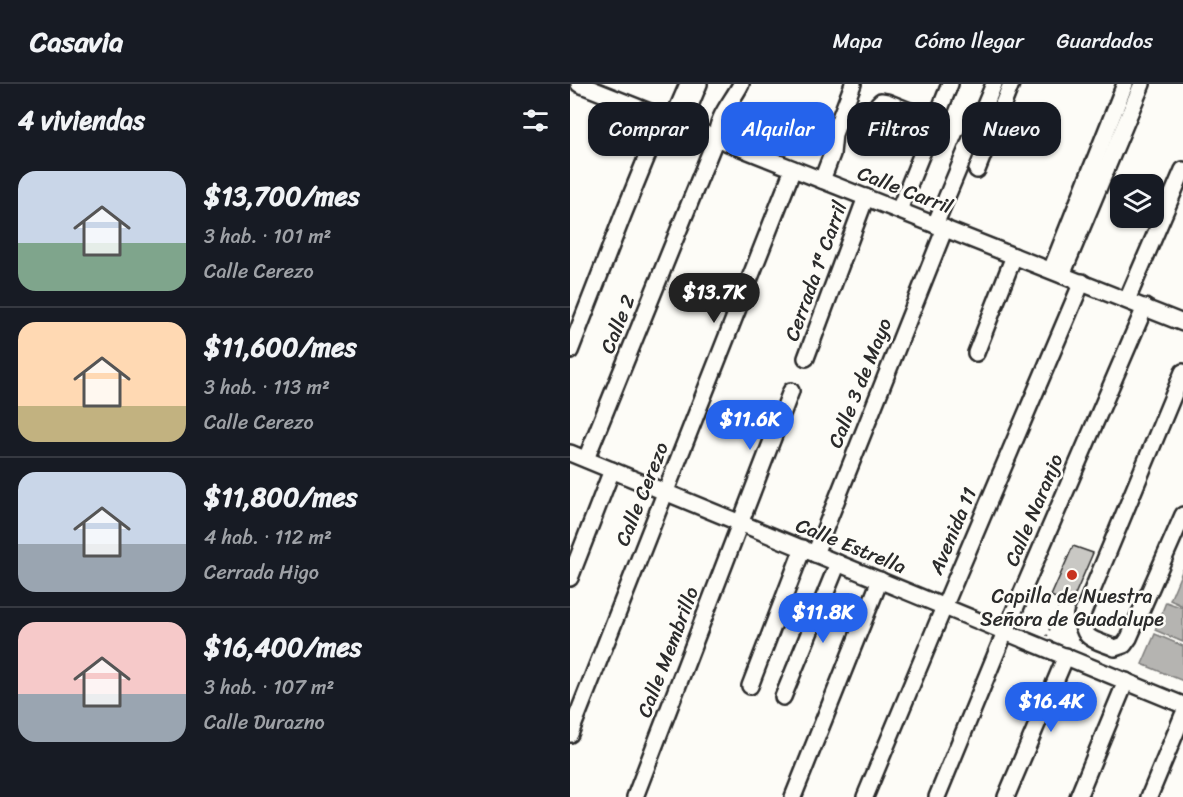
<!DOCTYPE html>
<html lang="es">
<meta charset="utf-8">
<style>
body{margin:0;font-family:Sriracha,sans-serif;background:#242831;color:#f1f3f6;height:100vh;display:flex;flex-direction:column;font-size:22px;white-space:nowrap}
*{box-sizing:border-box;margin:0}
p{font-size:20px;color:#9ea1a6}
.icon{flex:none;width:33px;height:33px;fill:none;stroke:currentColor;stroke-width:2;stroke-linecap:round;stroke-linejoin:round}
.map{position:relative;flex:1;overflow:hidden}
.side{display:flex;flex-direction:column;background:#171b24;width:570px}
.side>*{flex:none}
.guide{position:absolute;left:18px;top:18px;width:504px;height:54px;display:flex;gap:12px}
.fabs{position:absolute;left:540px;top:90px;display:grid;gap:12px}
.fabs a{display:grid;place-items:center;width:54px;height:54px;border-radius:12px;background:#171b24;box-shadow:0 2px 4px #0004;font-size:30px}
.price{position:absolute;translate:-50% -51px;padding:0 14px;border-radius:21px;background:#2563eb;color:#fff;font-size:20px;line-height:39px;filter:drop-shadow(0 2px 3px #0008)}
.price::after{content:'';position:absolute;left:50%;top:36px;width:18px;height:14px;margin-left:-9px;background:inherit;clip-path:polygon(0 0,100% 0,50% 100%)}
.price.active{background:#222;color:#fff}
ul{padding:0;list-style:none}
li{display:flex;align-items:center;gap:18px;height:150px;padding:0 18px}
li+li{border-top:2px solid #363941}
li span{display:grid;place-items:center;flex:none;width:168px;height:120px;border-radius:18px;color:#555}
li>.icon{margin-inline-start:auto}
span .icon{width:72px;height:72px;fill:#fffc;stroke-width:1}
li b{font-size:26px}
h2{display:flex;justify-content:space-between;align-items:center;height:72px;padding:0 18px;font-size:26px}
.chip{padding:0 21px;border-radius:18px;background:#171b24;box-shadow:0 2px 4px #0004;font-size:21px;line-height:54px}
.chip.active{background:#2563eb;color:#fff}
header{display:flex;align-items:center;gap:36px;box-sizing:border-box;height:84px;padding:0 30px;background:#171b24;border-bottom:2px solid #363941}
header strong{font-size:28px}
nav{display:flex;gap:33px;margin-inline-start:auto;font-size:21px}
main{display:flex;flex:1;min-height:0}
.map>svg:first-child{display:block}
</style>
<header>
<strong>Casavia</strong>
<nav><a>Mapa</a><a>Cómo llegar</a><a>Guardados</a></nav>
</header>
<main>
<section class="side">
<h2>4 viviendas<svg class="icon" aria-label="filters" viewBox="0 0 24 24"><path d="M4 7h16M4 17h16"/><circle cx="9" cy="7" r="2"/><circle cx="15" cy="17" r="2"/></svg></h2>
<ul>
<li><span style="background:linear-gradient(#c9d6e8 60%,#7fa58c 0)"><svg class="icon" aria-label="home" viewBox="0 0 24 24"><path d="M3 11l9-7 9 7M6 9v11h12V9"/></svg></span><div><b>$13,700/mes</b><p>3 hab. · 101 m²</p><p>Calle Cerezo</p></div></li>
<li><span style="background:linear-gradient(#ffd9b3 70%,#c2b280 0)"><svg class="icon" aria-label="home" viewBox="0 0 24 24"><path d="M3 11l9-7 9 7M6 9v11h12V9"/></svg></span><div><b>$11,600/mes</b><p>3 hab. · 113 m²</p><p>Calle Cerezo</p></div></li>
<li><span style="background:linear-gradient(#c9d6e8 60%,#9aa5b1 0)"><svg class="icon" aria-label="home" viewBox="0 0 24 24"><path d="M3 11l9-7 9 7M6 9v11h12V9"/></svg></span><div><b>$11,800/mes</b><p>4 hab. · 112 m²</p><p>Cerrada Higo</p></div></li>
<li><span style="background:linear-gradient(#f6c9c9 60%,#9aa5b1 0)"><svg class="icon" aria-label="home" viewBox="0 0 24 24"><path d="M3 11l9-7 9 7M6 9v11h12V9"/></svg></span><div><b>$16,400/mes</b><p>3 hab. · 107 m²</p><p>Calle Durazno</p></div></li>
</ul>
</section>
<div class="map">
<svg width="613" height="713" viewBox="0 0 613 713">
<rect width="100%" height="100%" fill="#fdfcf7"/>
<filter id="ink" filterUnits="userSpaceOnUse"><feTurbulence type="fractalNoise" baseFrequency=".0167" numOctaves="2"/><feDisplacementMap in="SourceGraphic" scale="12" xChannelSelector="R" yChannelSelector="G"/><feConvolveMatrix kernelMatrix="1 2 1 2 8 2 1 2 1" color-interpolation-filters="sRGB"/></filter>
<g filter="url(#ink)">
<g fill="#b5b4b1" stroke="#7e7d7b" stroke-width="1.5">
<polygon points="613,485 613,522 600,516"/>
<polygon points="596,518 613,524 613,558 585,546"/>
<polygon points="585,550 613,562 613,597 572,580"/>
</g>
<polygon fill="#c9c8c4" stroke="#2b2b2b" stroke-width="1.5" points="503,462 523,469 501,520 481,512"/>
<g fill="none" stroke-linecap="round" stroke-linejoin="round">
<g stroke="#2b2b2b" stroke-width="20">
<g id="minor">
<polyline points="9,0 613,239"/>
<polyline points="102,37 118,0"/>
<polyline points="112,41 129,0"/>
<path d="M 354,62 L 304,41 C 300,32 304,23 311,17 L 317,18 L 365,37"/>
<polyline points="407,86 441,0"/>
<polyline points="252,96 262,70 264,50 283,0"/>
<polyline points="329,126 380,0"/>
<polyline points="365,141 424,0"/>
<polyline points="481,186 555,0"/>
<polyline points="492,191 572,0"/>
<polyline points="557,216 613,86"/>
<polyline points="0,267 53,131 93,33"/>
<polyline points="406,269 444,172"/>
<polyline points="236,274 296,113"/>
<path d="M 613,288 L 512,531 C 512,557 524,555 545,564 L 554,561 L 559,554 L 613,431"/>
<polyline points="0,369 613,621"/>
<path d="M 16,375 L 146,54 C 147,32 162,18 171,0"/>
<polyline points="245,470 375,144"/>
<polyline points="0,494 42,386"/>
<polyline points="180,602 233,464"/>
<polyline points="213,613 268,479"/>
<polyline points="0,650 223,85"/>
<polyline points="65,713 221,307"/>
<polyline points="223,713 310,496"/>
<polyline points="295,713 374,523 512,198"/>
<polyline points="367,713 435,548 575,223"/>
<polyline points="436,713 496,572"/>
<polyline points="508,713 556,597"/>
<polyline points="579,713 613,631"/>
</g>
</g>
<polyline stroke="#2b2b2b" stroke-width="2" stroke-dasharray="1.5 4.5" stroke-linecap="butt" points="477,552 491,516"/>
<use href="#minor" stroke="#fdfcf7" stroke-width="15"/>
</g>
</g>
<circle fill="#c8321e" stroke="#fdfcf7" stroke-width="2" cx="502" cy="491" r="6"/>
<g text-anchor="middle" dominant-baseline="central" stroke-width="5" stroke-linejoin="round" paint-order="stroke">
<g font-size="20" fill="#2b2b2b" stroke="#fdfcf7">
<text transform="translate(335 106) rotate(21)">Calle Carril</text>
<text transform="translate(246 187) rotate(-70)">Cerrada 1ª Carril</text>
<text transform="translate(48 240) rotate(-68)">Calle 2</text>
<text transform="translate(290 299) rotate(-68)">Calle 3 de Mayo</text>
<text transform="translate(72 410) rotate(-68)">Calle Cerezo</text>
<text transform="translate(464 426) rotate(-67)">Calle Naranjo</text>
<text transform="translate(383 447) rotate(-67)">Avenida 11</text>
<text transform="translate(281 462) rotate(22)">Calle Estrella</text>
<text transform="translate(98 568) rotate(-69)">Calle Membrillo</text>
</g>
<g font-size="20" fill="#2b2b2b" stroke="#fdfcf7">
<text x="502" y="512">Capilla de Nuestra<tspan x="502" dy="23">Señora de Guadalupe</tspan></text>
</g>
</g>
</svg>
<div class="fabs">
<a><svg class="icon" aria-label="layers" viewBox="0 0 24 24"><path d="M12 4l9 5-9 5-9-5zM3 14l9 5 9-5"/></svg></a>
</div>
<b class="price active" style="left:144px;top:240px">$13.7K</b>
<b class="price" style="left:180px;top:367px">$11.6K</b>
<b class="price" style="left:253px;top:560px">$11.8K</b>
<b class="price" style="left:481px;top:649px">$16.4K</b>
<div class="guide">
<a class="chip">Comprar</a>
<a class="chip active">Alquilar</a>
<a class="chip">Filtros</a>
<a class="chip">Nuevo</a>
</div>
</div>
</main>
